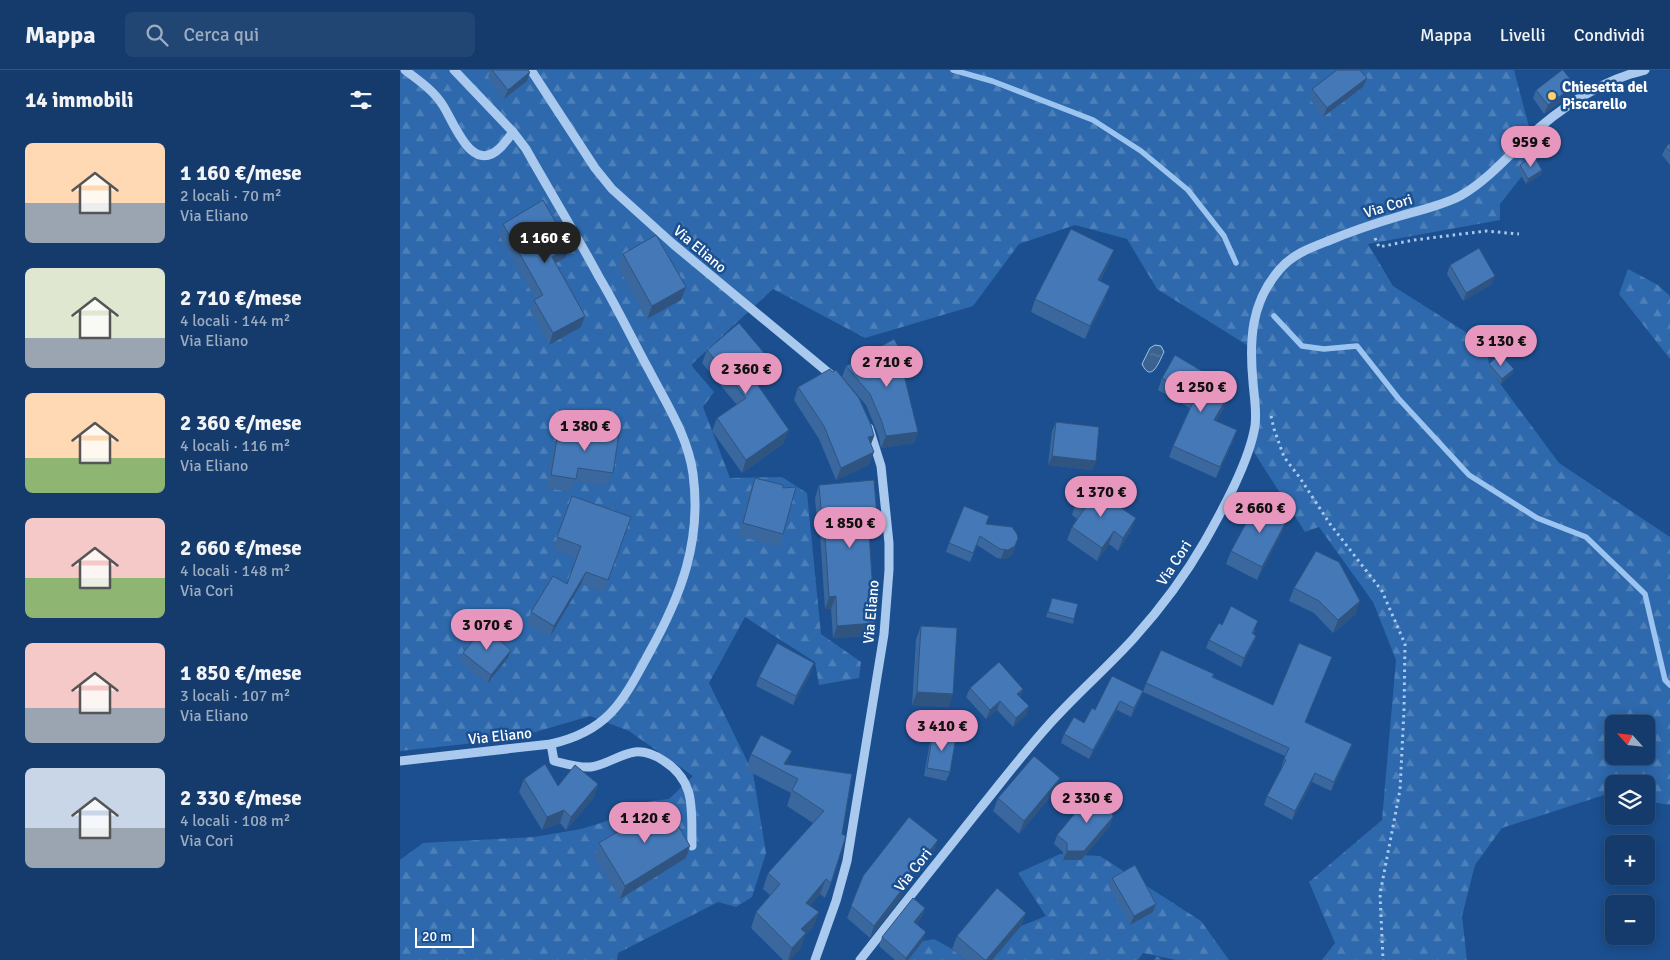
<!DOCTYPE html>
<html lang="it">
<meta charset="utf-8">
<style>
body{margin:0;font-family:Signika,sans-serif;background:#214673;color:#f1f3f6;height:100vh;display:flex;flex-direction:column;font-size:19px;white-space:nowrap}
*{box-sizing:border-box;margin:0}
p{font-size:16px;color:#9dadc1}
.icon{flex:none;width:28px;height:28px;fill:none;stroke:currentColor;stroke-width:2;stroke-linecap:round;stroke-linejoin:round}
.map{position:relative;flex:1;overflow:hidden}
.side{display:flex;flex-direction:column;background:#143b6b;width:400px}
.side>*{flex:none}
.needle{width:32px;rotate:297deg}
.tools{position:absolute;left:1205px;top:645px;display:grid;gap:10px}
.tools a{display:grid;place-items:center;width:50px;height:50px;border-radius:8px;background:#143b6b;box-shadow:0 2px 12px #0003,0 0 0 1px #33557e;font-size:25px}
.scale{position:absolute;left:15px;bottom:12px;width:59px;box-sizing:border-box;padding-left:5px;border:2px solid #fff;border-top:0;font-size:14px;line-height:18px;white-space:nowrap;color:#fff;-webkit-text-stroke:4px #1b4f8f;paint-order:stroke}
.price{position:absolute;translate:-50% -42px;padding:0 11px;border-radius:18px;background:#e797bd;color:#111;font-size:16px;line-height:32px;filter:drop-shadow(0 1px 2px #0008)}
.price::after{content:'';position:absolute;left:50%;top:30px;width:15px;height:11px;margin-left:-8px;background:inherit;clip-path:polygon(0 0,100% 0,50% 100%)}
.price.active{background:#222;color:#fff}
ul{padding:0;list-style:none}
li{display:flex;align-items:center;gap:15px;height:125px;padding:0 25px}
li span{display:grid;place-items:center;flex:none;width:140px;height:100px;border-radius:8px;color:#555}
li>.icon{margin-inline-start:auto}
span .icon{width:60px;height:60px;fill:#fffc;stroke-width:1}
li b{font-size:21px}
h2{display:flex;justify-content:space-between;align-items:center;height:60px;padding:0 25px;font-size:21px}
header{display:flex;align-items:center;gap:30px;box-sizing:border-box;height:70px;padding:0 25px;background:#143b6b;border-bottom:1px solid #33557e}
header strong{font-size:24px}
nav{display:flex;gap:28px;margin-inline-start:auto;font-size:18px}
.search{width:350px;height:45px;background:#214673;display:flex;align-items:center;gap:12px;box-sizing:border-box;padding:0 18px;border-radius:8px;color:#9dadc1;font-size:19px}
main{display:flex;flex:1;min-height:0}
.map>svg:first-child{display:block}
</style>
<header>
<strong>Mappa</strong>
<div class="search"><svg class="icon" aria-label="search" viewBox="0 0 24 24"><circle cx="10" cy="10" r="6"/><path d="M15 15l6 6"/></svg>Cerca qui</div>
<nav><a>Mappa</a><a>Livelli</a><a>Condividi</a></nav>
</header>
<main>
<section class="side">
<h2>14 immobili<svg class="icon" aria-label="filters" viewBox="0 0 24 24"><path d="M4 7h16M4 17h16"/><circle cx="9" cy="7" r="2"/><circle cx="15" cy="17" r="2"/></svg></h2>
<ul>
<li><span style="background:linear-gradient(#ffd9b3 60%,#9aa5b1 0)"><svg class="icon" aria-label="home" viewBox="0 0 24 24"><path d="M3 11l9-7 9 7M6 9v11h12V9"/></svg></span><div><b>1 160 €/mese</b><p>2 locali · 70 m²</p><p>Via Eliano</p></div></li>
<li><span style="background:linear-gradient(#dfe7d0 70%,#9aa5b1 0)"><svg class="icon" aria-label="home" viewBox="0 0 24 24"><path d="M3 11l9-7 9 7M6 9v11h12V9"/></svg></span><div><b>2 710 €/mese</b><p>4 locali · 144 m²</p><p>Via Eliano</p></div></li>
<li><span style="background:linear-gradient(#ffd9b3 65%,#8fb573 0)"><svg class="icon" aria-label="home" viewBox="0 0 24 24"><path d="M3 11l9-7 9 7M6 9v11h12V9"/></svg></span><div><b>2 360 €/mese</b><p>4 locali · 116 m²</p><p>Via Eliano</p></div></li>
<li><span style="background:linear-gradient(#f6c9c9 60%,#8fb573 0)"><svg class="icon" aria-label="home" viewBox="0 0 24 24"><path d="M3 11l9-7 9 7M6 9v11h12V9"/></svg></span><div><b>2 660 €/mese</b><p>4 locali · 148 m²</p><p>Via Cori</p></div></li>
<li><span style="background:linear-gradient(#f6c9c9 65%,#9aa5b1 0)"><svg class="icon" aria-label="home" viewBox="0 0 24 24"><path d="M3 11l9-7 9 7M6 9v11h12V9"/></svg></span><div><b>1 850 €/mese</b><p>3 locali · 107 m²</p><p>Via Eliano</p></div></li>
<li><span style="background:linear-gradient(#c9d6e8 60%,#9aa5b1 0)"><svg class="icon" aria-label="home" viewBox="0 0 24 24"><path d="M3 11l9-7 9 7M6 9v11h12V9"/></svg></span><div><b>2 330 €/mese</b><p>4 locali · 108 m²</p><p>Via Cori</p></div></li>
</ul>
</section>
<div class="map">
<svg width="1270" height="890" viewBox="0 0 1270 890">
<defs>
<pattern id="forest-firs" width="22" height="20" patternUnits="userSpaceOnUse" patternTransform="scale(1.25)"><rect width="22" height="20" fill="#2e69ad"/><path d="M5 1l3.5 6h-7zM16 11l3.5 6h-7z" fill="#4d80b9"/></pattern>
<pattern id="water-ripples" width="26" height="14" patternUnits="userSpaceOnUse" patternTransform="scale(1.25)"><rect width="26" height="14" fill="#3c6290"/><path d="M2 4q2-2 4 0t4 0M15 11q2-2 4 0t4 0" fill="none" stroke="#597aa1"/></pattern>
</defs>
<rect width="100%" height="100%" fill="#1b4f8f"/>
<g fill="url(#forest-firs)" fill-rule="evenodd">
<path d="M 0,0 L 1114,0 L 1137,87 L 1100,134 L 1100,150 L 968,174 L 993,216 L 1086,275 L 1090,300 L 1159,393 L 1270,467 L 1270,735 L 1246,731 L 1246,714 L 1214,714 L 1214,726 L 1204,725 L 1102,758 L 1075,795 L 1062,846 L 1067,890 L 922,890 L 935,873 L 909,812 L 982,750 L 996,590 L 973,532 L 919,457 L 905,462 L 850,376 L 855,357 L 850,277 L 757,219 L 727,169 L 675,155 L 619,174 L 573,236 L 465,268 L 373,219 L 291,295 L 314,322 L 303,337 L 330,408 L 382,407 L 407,423 L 421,564 L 461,592 L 459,608 L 419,615 L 415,592 L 345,547 L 309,613 L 353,703 L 366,783 L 352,827 L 336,837 L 318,832 L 218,883 L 217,890 L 0,890 L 0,790 L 23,773 L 134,767 L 181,759 L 204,752 L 245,732 L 269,729 L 293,706 L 229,661 L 190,646 L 112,669 L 0,681 ZM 1214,654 L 1246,654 L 1246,686 L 1214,686 Z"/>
<polygon points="1228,199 1258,215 1270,226 1270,289 1219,224"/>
<polygon points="660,784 700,786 801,851 829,890 776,890 743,883 738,890 592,890 621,856 646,846 618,803"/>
<polygon points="534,869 552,879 565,890 508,890 523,871"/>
</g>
<path fill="url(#water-ripples)" stroke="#9cc4f0" d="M 755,275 L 761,276 L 764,282 C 760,289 752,315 742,294 L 750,278 Z"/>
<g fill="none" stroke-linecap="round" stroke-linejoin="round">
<g stroke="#9cc4f0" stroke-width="5.5">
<polyline points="553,0 592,11 693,50 741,81 788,120 824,166 836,193"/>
<polyline points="874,246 902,276 924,279 957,276 998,328 1069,405 1137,448 1186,467 1245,524 1265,610 1270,615"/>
</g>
<g stroke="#a9c9ee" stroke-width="3" stroke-dasharray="2.5 4" stroke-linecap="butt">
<polyline points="975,168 979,177 1014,170 1086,161 1119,164"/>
<polyline points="871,346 874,359 884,387 900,408 930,454 982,521 1005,574 1004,640 1000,720 980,824 983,890"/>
</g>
<g stroke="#a9c9ee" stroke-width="9">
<path d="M 5,0 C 18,10 33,20 42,34 C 54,51 71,107 101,77 C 105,73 109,67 113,62"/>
<polyline points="131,0 195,98 212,119 273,174 436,309"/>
<path d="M 151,674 L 154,691 C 166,694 179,698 191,697 C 206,695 220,684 235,682 C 245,681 255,685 264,691 C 297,712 291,741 292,776"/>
<path d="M 0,691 L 151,674 C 209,661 223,631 249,583 C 281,526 302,471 293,404 C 288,366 266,333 249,300 C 232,269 217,237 199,207 C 176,164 150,122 126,79 L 113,62 L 54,0"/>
<polyline points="415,890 436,831 447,791 484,564 489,500 489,473 481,396 469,358"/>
<path d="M 460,890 C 499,840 538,791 578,741 C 600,714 622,685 646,658 C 674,626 706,599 734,568 C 761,538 785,506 805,471 C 823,439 849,392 855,356 C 857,341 854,326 853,312 C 849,270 851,232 880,199 C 893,184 910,178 928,171 C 952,161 976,153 1000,146 C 1020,140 1041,136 1060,126 C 1083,113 1103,92 1122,73 C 1157,40 1198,11 1245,0"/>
</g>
</g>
<g fill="#3a679d">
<polygon points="90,0 128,0 130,2 127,11 104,29 88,7"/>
<polygon points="967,8 963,17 923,47 909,28 912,19"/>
<polygon points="1175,15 1171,24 1144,44 1133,28 1136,20"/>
<polygon points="1270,73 1270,95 1262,85 1266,77"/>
<polygon points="1120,95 1142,100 1141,105 1126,114 1118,100"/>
<polygon points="103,154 169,176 165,188 155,193 181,257 149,275 130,241 135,229 99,165"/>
<polygon points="223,184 286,217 281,230 247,249 218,197"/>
<polygon points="709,193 700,211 705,229 685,269 631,242 635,229"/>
<polygon points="1050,195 1092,214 1063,231 1047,204"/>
<polygon points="307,280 365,284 361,297 354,302 352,308 384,373 342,403 312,361 317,348 337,335 302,293"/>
<polygon points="1089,294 1114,299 1112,304 1101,314 1088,299"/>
<polygon points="446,296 502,300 518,362 514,373 481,378 478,364 466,335 442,307"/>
<polygon points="762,308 828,330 816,351 833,371 816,408 769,387 773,376 790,338 758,320"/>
<polygon points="398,317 474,366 471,374 469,395 436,410 419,369 394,330"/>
<polygon points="656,352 696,391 692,400 648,395 652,361"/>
<polygon points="168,354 213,403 208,416 175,411 171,422 146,418 152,382 157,369 163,370"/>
<polygon points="355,408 383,464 379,477 338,466 350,421"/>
<polygon points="419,415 477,446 473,458 469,459 470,566 433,568 431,539 425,539 420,463 418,463 415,428"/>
<polygon points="172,426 231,447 204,522 181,514 150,567 127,554 131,542 167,514 176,488 153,479"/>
<polygon points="676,432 731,461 718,481 709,474 697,491 667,470 672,457 677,449 672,445"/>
<polygon points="586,454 618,468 612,485 605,489 597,488 577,475 570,492 546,482 549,473"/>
<polygon points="883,460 857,510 826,494 831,481"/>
<polygon points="894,518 956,544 933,563 914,543 889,531"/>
<polygon points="652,528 674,549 673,554 646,547"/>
<polygon points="822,555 855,560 853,564 856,566 853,574 841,597 806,578 809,570"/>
<polygon points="521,556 549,637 512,635 516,569"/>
<polygon points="111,580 108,588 87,614 60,592 63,583"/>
<polygon points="932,587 905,652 949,683 931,721 912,712 892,750 864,735 867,726 882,698 881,698 885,686 743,622 746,613 814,604 813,607 873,635"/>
<polygon points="411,602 393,635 356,616 359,607"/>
<polygon points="570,618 623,619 620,627 629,636 626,645 613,657 597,640 586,649 566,627"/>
<polygon points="743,621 740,629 731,647 717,640 689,689 661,673 664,664 684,653 695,640"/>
<polygon points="533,663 550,702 546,711 524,706 530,671"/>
<polygon points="351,684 387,695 452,704 431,813 425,828 420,824 410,836 419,842 413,857 405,865 400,879 390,890 383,890 351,858 356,842 370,825 363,819 368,803 413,753 387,736 391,723 346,700"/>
<polygon points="660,708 655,721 619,764 593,741 598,728"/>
<polygon points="124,709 158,716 198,714 194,727 166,760 160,753 142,760 119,722"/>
<polygon points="710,756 681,790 663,790 663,782 654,774 657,765"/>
<polygon points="199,773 286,788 220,829 194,786"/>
<polygon points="534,782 502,822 500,829 470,868 447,848 463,806"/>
<polygon points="712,808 756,834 753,842 730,855 709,817"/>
<polygon points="525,838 522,846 516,854 523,871 508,890 495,890 479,876 482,867"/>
<polygon points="626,843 621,856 592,890 565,890 552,879 557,866"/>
</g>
<g fill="#305480">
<polygon points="130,2 127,11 104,29 108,20"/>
<polygon points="967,8 963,17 923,47 927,38"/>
<polygon points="1175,15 1171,24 1144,44 1148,35"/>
<polygon points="1142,100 1141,105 1126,114 1128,109"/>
<polygon points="169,176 165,188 147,198 152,187"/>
<polygon points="714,180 709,193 693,223 698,210"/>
<polygon points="1095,206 1092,214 1063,231 1066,223"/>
<polygon points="710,216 705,229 685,269 690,256"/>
<polygon points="286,217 281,230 247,249 252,236"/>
<polygon points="185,246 181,257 149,275 153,263"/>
<polygon points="365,284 361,297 354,302 350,313 345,317 351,296"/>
<polygon points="506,290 502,302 501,293"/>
<polygon points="1114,299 1112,304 1101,314 1102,309"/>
<polygon points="832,319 828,330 810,361 814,350"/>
<polygon points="389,360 384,373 342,403 346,390"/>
<polygon points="837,360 833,371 816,408 820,397"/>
<polygon points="518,362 514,373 481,378 486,366"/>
<polygon points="474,366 469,379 468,367"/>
<polygon points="474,382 469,395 436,410 441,398"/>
<polygon points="652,386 696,391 692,400 648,395"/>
<polygon points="477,446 473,458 464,459 468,447"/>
<polygon points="736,448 731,461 718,481 723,468"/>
<polygon points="888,448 883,460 857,510 862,497"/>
<polygon points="422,451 424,451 420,463 418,463"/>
<polygon points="714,461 709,474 697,491 702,478"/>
<polygon points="615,476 612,485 605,489 601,489 604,480"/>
<polygon points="186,502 181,514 150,567 154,556"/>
<polygon points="436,526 431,539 425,539 429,527"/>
<polygon points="960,531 956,544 933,563 938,550"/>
<polygon points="475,553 470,566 433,568 437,556"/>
<polygon points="856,566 853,574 841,597 844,588"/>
<polygon points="111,580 108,588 87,614 91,605"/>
<polygon points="414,593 411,602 393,635 396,626"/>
<polygon points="623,619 620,627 617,624"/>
<polygon points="743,621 740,629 731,647 734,638"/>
<polygon points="517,622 553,624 549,637 512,635"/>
<polygon points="600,631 597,640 586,649 590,640"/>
<polygon points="720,631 717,640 689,689 693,680"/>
<polygon points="629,636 626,645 613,657 616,648"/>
<polygon points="952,674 949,683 931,721 934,712"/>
<polygon points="392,681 386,696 384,694"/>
<polygon points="915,703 912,712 892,750 895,741"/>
<polygon points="660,708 655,721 619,764 624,751"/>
<polygon points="198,714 194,727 166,760 171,747"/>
<polygon points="164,740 160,753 142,760 147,747"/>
<polygon points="713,747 710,756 681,790 663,790 667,781"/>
<polygon points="538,770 534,782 502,822 500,829 470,868 474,856 502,816"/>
<polygon points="290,776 286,788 220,829 225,816"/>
<polygon points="426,809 420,824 400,848 406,833"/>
<polygon points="756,834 753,842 730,855 734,846"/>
<polygon points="525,838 522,846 511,861 514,852"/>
<polygon points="419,842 413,857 405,865 400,879 390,890 388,890 392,878 401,859"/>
<polygon points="626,843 621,856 592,890 586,890"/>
<polygon points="526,862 523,871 508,890 505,890"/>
</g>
<g fill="#4478b7" stroke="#305480">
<polygon points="92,0 128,0 130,2 108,20"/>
<polygon points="937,0 960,0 967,8 927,38 912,19"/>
<polygon points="1162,0 1163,0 1175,15 1148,35 1136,20"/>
<polygon points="1270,73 1270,82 1266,77"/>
<polygon points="1134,86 1142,100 1128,109 1120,95"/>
<polygon points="143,130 169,176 152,187 185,246 153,263 134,230 143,225 103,154"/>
<polygon points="671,159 714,180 698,210 710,216 690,256 635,229"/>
<polygon points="256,165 286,217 252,236 223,184"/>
<polygon points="1079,178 1095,206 1066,223 1050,195"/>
<polygon points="339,253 365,284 351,296 355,300 350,304 389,360 346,390 317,348 346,328 307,280"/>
<polygon points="494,269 506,290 501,293 518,362 486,366 482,352 470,324 446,296"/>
<polygon points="1100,284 1114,299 1102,309 1089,294"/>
<polygon points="775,285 832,319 814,350 837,360 820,397 773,376 795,328 762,308"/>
<polygon points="430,299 432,302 436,300 459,328 471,355 474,366 468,367 474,382 441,398 424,356 398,317"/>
<polygon points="656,352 699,357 696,391 652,386"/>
<polygon points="168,354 219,363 213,403 178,398 176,409 151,405 157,369 166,370"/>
<polygon points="355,408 383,415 383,418 396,417 383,464 343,453"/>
<polygon points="474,410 477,446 468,447 475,553 437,556 436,526 429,527 424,451 422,451 419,415"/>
<polygon points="688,416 736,448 723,468 714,461 702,478 672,457 685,438 676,432"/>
<polygon points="172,426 231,447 208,510 186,502 154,556 131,542 153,506 167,514 181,476 157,467"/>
<polygon points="858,431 888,448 862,497 831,481"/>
<polygon points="564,436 589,446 586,454 612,457 617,464 618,468 615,476 608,480 600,479 580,466 573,483 549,473"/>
<polygon points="916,481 939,492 960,531 938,550 919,531 894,518"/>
<polygon points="652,528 678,534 674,549 648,542"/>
<polygon points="831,536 858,551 852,563 856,566 844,588 809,570 819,553 822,555"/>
<polygon points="521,556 557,558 553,624 517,622"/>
<polygon points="84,557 111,580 91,605 63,583"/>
<polygon points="377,573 414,593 396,626 359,607"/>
<polygon points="899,573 932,587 905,652 952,674 934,712 915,703 895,741 867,726 886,690 884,689 889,678 746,613 761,580 814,604 812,607 873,635"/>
<polygon points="599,592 623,619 617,624 629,636 616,648 600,631 590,640 570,618"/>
<polygon points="712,606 743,621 734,638 720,631 693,680 664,664 674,647 684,653 692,638 695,640"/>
<polygon points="533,663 556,667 550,702 527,698"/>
<polygon points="361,665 392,681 384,694 452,704 442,764 446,766 431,813 426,809 406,833 419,842 401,859 406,863 392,878 356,842 380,814 368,803 424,741 392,720 398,709 351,684"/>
<polygon points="634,686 660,708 624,751 598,728"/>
<polygon points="145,694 158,716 175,695 198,714 171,747 164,740 147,747 124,709"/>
<polygon points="691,724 698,731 711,729 713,747 684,781 667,781 667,773 657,765"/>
<polygon points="265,733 290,776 225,816 199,773"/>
<polygon points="509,747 538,770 502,816 504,817 474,856 451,836 463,806"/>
<polygon points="735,795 756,834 734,846 712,808"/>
<polygon points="597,818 626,843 586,890 585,890 557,866"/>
<polygon points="513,828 525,838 514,852 526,862 506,888 482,867"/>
<polygon points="757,886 762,890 754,890"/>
</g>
<circle fill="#ffd166" stroke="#1b4f8f" stroke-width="2" cx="1152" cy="26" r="5"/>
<g text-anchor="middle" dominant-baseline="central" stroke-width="5" stroke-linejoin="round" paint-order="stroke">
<g font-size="15" font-weight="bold" fill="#fff" stroke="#1b4f8f" text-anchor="start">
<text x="1162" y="17">Chiesetta del<tspan x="1162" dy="17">Piscarello</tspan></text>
</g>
<g font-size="15" fill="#fff" stroke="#1b4f8f">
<text transform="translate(988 136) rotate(-17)">Via Cori</text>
<text transform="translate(300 179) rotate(40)">Via Eliano</text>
<text transform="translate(774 493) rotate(-57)">Via Cori</text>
<text transform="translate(471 542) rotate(-85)">Via Eliano</text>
<text transform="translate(100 666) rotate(-6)">Via Eliano</text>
<text transform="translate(513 800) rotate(-52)">Via Cori</text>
</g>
</g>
</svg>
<div class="tools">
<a><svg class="needle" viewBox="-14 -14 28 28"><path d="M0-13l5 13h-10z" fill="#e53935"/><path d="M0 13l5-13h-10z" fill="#9dadc1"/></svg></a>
<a><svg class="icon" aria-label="layers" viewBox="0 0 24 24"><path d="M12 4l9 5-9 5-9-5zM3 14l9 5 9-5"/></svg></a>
<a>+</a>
<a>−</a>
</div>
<div class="scale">20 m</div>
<b class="price" style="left:1131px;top:98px">959 €</b>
<b class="price active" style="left:145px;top:194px">1 160 €</b>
<b class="price" style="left:1101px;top:297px">3 130 €</b>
<b class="price" style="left:487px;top:318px">2 710 €</b>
<b class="price" style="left:346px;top:325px">2 360 €</b>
<b class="price" style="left:801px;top:343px">1 250 €</b>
<b class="price" style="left:185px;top:382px">1 380 €</b>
<b class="price" style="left:701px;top:448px">1 370 €</b>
<b class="price" style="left:860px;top:464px">2 660 €</b>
<b class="price" style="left:450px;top:479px">1 850 €</b>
<b class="price" style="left:87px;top:581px">3 070 €</b>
<b class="price" style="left:542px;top:682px">3 410 €</b>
<b class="price" style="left:687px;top:754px">2 330 €</b>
<b class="price" style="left:245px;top:774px">1 120 €</b>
</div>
</main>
